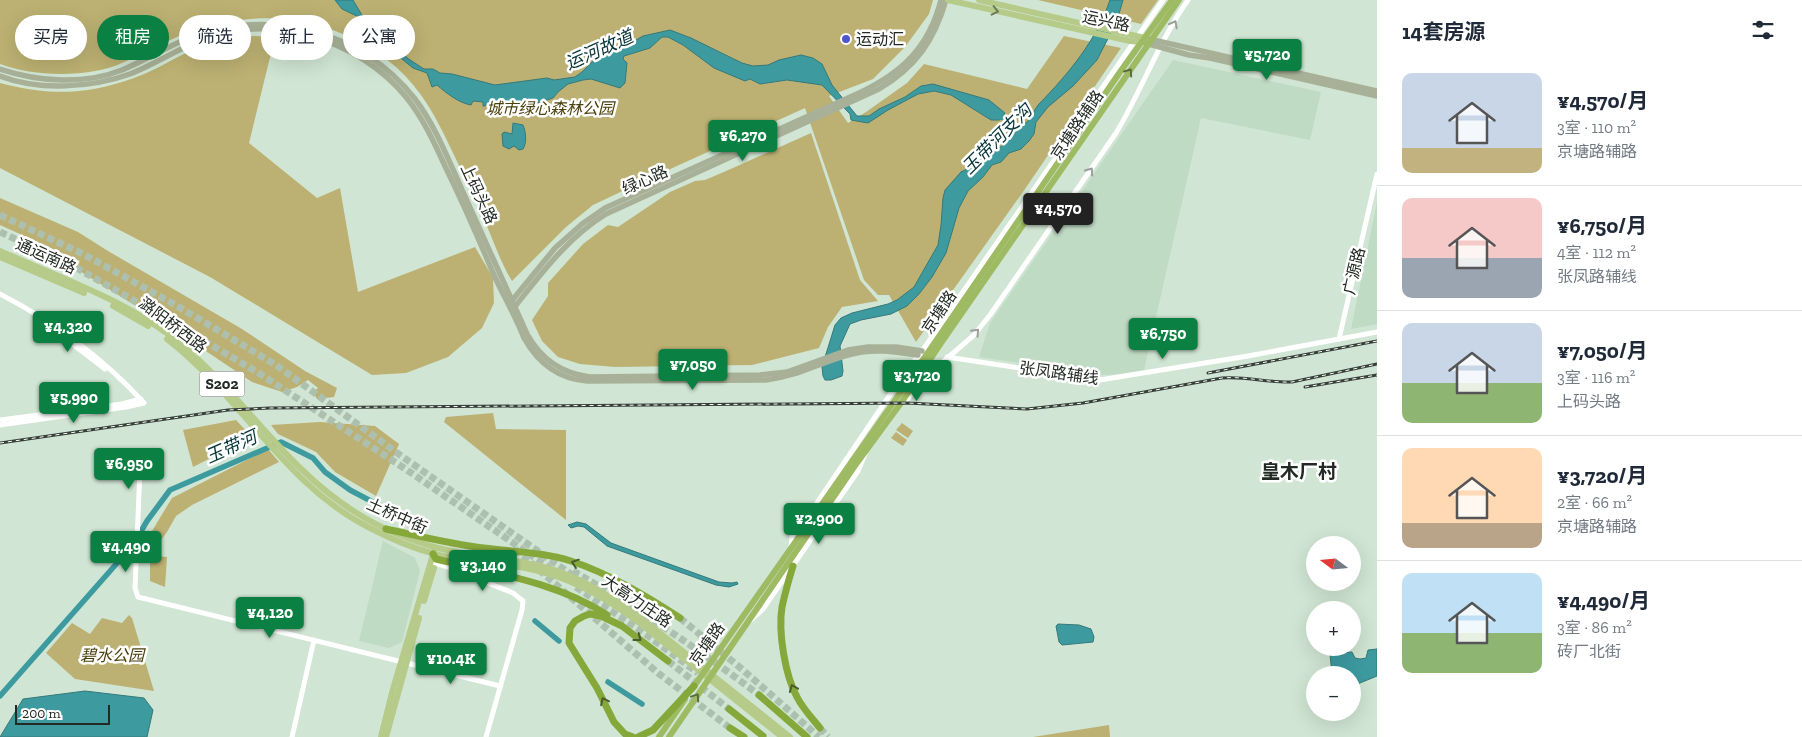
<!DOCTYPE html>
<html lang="zh">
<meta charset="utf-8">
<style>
body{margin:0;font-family:"Zilla Slab","Noto Sans SC",serif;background:#f2f2f3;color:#1f2937;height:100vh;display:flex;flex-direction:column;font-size:19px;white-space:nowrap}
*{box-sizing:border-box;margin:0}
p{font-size:16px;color:#747a83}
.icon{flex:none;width:28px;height:28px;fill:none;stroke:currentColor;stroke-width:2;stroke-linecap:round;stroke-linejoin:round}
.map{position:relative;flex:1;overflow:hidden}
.side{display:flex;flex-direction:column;background:#fff;width:425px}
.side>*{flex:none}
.banner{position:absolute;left:15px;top:15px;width:475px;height:45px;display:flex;gap:10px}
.needle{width:32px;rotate:286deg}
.fabs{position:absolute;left:1306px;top:536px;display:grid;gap:10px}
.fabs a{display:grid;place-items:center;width:55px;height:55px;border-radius:50%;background:#fff;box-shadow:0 5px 20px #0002;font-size:25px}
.scale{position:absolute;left:15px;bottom:12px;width:95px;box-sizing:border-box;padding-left:5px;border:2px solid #222a23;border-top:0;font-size:14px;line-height:18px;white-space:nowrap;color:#222a23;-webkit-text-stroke:4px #fff;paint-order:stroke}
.price{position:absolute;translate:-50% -42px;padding:0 11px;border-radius:5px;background:#0b8043;color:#fff;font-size:16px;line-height:32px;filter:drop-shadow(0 1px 2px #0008)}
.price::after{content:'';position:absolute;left:50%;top:30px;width:15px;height:11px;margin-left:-8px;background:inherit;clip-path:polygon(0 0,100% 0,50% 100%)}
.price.active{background:#222;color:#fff}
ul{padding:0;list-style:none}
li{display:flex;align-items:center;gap:15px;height:125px;padding:0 25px}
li+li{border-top:1px solid #e0e1e3}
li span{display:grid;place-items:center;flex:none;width:140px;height:100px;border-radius:10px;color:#555}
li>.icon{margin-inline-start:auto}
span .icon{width:60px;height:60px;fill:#fffc;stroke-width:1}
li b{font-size:21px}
h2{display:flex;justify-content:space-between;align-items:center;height:60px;padding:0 25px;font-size:21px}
.tag{padding:0 18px;border-radius:22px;background:#fff;box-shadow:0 5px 20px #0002;font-size:18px;line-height:45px}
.tag.active{background:#0b8043;color:#fff}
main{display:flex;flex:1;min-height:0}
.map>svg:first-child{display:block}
</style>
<main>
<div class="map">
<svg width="1377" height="737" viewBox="0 0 1377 737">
<rect width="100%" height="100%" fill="#d0e5d3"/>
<g fill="#bfdbc4">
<polygon points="1173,60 1321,92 1310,140 1201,118 1144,370 1120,374 1100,375 979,357 990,323"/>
<polygon points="1377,202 1377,324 1351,329"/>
<polygon points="383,541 415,558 420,571 402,642 389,648 359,641"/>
</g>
<g fill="#bcb172">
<path d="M 0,0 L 933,0 L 929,14 L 905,47 L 873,79 L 829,96 L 848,123 L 866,112 L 907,83 L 924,64 L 1027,89 L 1064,36 L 1121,48 L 1025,189 L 916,342 L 889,295 L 878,295 L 864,280 L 805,108 L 646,180 L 593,205 L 566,227 L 512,281 C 499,260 492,236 481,212 C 473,193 463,174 454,155 C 444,134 434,113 421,95 C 402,68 375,48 345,35 C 299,14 250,14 201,28 C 174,36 148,52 122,63 C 89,78 34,77 0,64 Z"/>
<polygon points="1038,0 1158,0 1141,24"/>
<path d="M 252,36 L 275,37 L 249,143 L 317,198 L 340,188 L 358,292 L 475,247 L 493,278 L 494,303 L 482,328 L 448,357 L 406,373 L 372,375 L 210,277 L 0,168 L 0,83 C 48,96 87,95 134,78 C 155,71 173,58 193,50 C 212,42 231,39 252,36 Z"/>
<polygon points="811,133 860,280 878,301 842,307 828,327 819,348 752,365 615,367 580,364 558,357 542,341 532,320 548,296 548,283 583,244 608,225 618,227 670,192 695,181 705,180 733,168"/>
<polygon points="0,198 78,232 108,251 242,329 305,371 337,388 334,397 317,399 313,392 318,388 308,380 297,387 282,392 252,382 176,331 75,268 80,261 0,225"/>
<polygon points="493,413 496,429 566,430 566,520 444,422 446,417"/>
<polygon points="236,420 252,437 193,467 183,430"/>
<polygon points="320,422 375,426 399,444 376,496 335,472 316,452 278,434 271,425"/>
<polygon points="902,423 913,431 908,438 896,430"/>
<polygon points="896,432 907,440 903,446 891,438"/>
<polygon points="268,449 279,462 192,505 176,516 167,532 152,552 150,552 152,531 172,498"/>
<polygon points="153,556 167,557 165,587 150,581 150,559"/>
<polygon points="129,615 132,618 154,691 75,679 46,653 72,623 90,634 102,618 122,623"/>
<polygon points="1109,725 1110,737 1033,737"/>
</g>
<g fill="#3d9ba0" stroke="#35797a">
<path d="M 335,0 L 353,0 L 363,17 L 377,26 L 383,35 L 396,42 L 407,58 L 424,69 L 433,69 L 440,73 L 452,74 L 495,85 L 547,78 L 554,80 L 575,77 L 582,72 L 592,62 L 619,50 L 643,36 L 670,30 L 691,38 L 742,63 L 753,66 L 768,65 L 779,60 L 801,55 L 813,58 L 822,64 L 832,85 L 857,116 L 869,116 L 879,109 L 905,97 L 921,86 L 933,84 L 989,100 L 1005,113 L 1000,120 L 991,120 L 951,95 L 934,91 L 918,94 L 888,110 L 868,123 L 851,120 L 850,114 L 822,85 L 787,80 L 760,84 L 750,79 L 745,81 L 714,68 L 683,45 L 668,37 L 662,37 L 650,48 L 624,56 L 623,59 L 627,63 L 625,83 L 620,88 L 591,79 L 583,80 L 568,84 L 558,92 L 553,98 L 541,102 L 510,107 L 486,105 L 485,106 L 483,106 L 483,102 L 473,101 L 471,105 C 459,103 446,93 437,85 L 432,87 L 427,73 L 413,68 L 380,41 L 361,18 L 342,9 Z"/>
<path d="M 1110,0 L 1123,0 L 1117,21 L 1097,60 L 1073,86 L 1048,107 L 1036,122 L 1034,134 L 1029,141 L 1021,149 L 1009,153 L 1001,162 L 992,165 L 983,177 L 968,191 L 959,208 L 946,253 L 932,277 L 919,294 L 907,306 L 891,314 L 861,320 L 850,324 L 840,346 L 843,371 L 842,376 L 831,380 L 825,380 L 823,376 L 822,367 L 835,325 L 841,318 L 852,313 L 888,304 L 897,300 L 914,287 L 938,245 L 941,225 L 943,198 L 945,190 L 961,172 L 981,162 L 988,151 C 1011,147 1002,139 1016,127 C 1019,125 1023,125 1026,123 C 1032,118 1034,109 1039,104 C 1069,73 1096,41 1110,0 Z"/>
<path d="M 513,123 L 523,125 C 526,132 527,143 523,149 L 519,150 L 514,146 L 509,149 L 503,146 L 502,134 L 504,132 L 512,134 Z"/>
<polygon points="577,522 586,524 611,543 719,582 732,583 737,582 738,584 729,587 716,585 607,546 584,527 578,526 571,528 568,525"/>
<polygon points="1058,624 1079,625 1091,629 1094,637 1093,642 1062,645 1059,642 1056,626"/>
<polygon points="1377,649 1377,676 1355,685 1356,701 1353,701 1352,675 1332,675 1330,654 1352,652 1355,658 1360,659 1366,658 1368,650"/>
<polygon points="85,691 144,698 153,710 147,737 0,737 23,699"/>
</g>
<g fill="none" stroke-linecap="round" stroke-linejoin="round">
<g stroke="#3d9ba0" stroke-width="5.5">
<polyline points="997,116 1005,118 1010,123"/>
<polyline points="535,621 559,641"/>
<polyline points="608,682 642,704"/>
<polyline points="0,696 133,545 147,521 170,490 281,442 313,458 325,472 350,490 401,517"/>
</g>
<g stroke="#adc0b0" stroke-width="7" stroke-dasharray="7 3.5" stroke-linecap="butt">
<polyline points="0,215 83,254 179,307 276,365 400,455 575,577"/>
<polyline points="0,232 66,262 172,322 257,372 404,468 551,569"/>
<polyline points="515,549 658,673 730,728"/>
<path d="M 573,571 C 637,608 700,650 759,695"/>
<polyline points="576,587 644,633 698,673"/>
<polyline points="680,618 743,670 819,737"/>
<polyline points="668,661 729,709"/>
<polyline points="820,728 828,737"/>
</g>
<g stroke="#fff" stroke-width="5">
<path d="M 0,294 C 54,322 103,358 144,403 L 126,407 L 0,425"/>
<polyline points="54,330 105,369"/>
<polyline points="1339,339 1377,174"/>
<polyline points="947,357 1100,380 1248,356 1377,332"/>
<path d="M 913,385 L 921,381 L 974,335 L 990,315 L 1116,133 C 1142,90 1159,41 1188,0"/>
<polyline points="905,402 920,383"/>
<polyline points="0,420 122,404 141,399"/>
<polyline points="140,470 135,588 138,597 500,686"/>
<polyline points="791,548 792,536 802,525 904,374 920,354 1093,104 1098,94 1163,0"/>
<polyline points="435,563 467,573 483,581 513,593 523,601 522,610 486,737"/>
<polyline points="751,620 763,609 858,471 865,454"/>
<polyline points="292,737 314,640"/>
</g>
<g stroke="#a8b197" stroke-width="5.5">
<polyline points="1149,39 1377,91"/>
<polyline points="1145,43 1189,55 1210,58 1377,96"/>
<path d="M 0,69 C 39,82 84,85 122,70 C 144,61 163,49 184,40 C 265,6 361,29 415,99 C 434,124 446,154 459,183 C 482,233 504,284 527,334 C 542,360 561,373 590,377 L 760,375 L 787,372 L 848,350 L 868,347 L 896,347 L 922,351"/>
<path d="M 0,76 C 39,91 91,88 130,74 C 153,65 175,51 198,41 C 269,11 359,39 406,97 C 423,118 434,142 445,166 C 462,201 478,237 493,273 C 503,295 515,315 524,338 C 538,363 558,379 587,381 L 766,380 C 799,376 822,361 852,354 C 874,348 896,352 918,355"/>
<path d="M 510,303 L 555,248 L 582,224 L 605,208 L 859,93 C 902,73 929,47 941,0"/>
<path d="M 513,309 C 541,274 567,238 606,214 L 879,89 C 916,67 934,41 946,0"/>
</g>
<g stroke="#b6cb89" stroke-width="6">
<polyline points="948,0 1130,41 1141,42"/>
<polyline points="979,0 1145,38"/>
<path d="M 0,251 C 61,278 129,301 181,344 C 243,396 286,469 355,512 C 380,528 409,540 438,548 C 481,559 526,558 568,575 C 614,594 651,626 690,657 C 723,684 757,710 790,737"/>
<polyline points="0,257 84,293"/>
<polyline points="113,306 148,326"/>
<path d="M 167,339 C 240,395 284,484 368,527 C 389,538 412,548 435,554 C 445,557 457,558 468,559 C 500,564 531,567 561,578 C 588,588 614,604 637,621 L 782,737"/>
<polyline points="424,601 434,568"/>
<polyline points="381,737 393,689 434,551"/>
<polyline points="386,737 419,618"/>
</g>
<g stroke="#9eba62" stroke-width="6">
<polyline points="692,689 912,376 1120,72 1172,0"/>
<polyline points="659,737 685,699"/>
<polyline points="669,737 854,467 901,403 941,343 1179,0"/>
</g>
<g stroke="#86a83b" stroke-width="7">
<path d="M 386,529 C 419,536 451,544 484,548 C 514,552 542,552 571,561 C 610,574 646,596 680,618"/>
<path d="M 433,554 L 436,559 C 493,573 557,582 607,615"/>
<path d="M 793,566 C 789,579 785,593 782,607 C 778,632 785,675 797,697 C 803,709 812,718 820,728"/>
<polyline points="759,695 807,737"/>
<polyline points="729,709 763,736"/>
<polyline points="730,728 744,737"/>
<polyline points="633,737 625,734 614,722 597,688 569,643 570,628 575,621 584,616 590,614 601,616 622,626 668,661"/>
<polyline points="638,737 653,730 694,686"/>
</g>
<g stroke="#364038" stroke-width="3">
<g id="rail">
<polyline points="1208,373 1377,341"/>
<polyline points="1305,387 1377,375"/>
<path d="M 0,443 L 228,410 L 270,408 L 907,403 L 1027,409 L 1083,403 L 1222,378 C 1246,376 1269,383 1292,382 L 1377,364"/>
</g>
</g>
<use href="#rail" stroke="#fff" stroke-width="1" stroke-dasharray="4" stroke-linecap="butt"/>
</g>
<defs><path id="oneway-chevron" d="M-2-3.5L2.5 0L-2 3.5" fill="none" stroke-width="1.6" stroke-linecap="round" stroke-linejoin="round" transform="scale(1.25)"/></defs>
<use stroke="#6c7a56" href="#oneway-chevron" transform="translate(995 11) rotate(13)"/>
<g stroke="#9c9f9c">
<use href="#oneway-chevron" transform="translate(1174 24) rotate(-62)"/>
<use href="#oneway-chevron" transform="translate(1090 171) rotate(-55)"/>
<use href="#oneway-chevron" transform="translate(976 332) rotate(-47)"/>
</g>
<g stroke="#5a6b3f">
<use href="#oneway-chevron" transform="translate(1129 72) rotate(-55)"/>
<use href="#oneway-chevron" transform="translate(696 697) rotate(-56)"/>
</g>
<g stroke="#4a5c2d">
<use href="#oneway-chevron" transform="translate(575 563) rotate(-161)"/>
<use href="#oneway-chevron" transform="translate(638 638) rotate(37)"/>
<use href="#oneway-chevron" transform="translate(793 688) rotate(-112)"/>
<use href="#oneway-chevron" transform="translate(604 701) rotate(-116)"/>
</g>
<circle fill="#4d56cc" stroke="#fff" stroke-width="2" cx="846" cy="39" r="5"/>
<g text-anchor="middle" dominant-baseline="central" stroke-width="5" stroke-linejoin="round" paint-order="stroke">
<rect fill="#fff" stroke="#646a65" stroke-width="1" x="199.5" y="371.5" width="45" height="25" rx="4"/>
<g font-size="15" font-weight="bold" fill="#222a23">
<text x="222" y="384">S202</text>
</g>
<g font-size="16" fill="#222a23" stroke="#fff">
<text transform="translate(1106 21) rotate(12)">运兴路</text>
<text transform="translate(1077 125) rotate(-56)">京塘路辅路</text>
<text transform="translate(645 180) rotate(-24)">绿心路</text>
<text transform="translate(479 194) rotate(65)">上码头路</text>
<text transform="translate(46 256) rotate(24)">通运南路</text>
<text transform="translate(1354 271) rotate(-77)">广源路</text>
<text transform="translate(939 312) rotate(-56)">京塘路</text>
<text transform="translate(173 325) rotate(37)">潞阳桥西路</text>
<text transform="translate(1059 373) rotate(8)">张凤路辅线</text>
<text transform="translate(397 516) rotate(24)">土桥中街</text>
<text transform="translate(637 601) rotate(34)">大高力庄路</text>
<text transform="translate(707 644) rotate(-55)">京塘路</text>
</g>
<g font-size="16" fill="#222a23" stroke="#fff" text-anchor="start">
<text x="856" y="39">运动汇</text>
</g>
<g font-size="16" font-style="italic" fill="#4a410c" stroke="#fff">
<text x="550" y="108">城市绿心森林公园</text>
<text x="112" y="655">碧水公园</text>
</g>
<g font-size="18" font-style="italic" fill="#073537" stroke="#fff">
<text transform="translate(599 50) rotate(-24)">运河故道</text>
<text transform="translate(997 139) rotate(-45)">玉带河支沟</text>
<text transform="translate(231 447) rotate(-24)">玉带河</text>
</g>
<g font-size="19" font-weight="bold" fill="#222a23" stroke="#fff">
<text x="1299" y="471">皇木厂村</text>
</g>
</g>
</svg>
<div class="fabs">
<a><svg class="needle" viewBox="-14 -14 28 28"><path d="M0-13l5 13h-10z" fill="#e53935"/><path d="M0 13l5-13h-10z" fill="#747a83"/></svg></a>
<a>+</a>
<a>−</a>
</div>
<div class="scale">200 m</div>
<b class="price" style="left:1267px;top:81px">¥5,720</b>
<b class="price" style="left:743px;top:162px">¥6,270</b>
<b class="price active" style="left:1058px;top:235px">¥4,570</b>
<b class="price" style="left:68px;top:353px">¥4,320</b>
<b class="price" style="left:1163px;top:360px">¥6,750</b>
<b class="price" style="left:693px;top:391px">¥7,050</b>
<b class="price" style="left:917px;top:402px">¥3,720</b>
<b class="price" style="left:74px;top:424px">¥5,990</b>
<b class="price" style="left:129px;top:490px">¥6,950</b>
<b class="price" style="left:819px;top:545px">¥2,900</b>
<b class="price" style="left:126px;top:573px">¥4,490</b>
<b class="price" style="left:483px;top:592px">¥3,140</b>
<b class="price" style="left:270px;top:639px">¥4,120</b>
<b class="price" style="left:451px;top:685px">¥10.4K</b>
<div class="banner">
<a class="tag">买房</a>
<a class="tag active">租房</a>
<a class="tag">筛选</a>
<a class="tag">新上</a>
<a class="tag">公寓</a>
</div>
</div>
<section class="side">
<h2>14套房源<svg class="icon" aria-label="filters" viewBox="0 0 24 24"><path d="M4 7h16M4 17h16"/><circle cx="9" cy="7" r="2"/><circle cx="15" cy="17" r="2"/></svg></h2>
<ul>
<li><span style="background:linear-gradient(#c9d6e8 75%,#c2b280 0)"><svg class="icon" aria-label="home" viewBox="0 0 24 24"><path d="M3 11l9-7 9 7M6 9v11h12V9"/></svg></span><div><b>¥4,570/月</b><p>3室 · 110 m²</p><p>京塘路辅路</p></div></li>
<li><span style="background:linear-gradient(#f6c9c9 60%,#9aa5b1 0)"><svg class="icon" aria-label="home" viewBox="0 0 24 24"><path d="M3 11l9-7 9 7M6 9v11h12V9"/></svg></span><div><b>¥6,750/月</b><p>4室 · 112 m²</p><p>张凤路辅线</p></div></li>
<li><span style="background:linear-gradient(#c9d6e8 60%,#8fb573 0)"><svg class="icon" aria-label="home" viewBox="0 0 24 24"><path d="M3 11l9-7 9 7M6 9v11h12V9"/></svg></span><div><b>¥7,050/月</b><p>3室 · 116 m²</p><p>上码头路</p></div></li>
<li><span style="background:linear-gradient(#ffd9b3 75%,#b9a48a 0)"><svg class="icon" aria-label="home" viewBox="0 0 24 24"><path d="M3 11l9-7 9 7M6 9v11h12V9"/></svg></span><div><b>¥3,720/月</b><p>2室 · 66 m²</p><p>京塘路辅路</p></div></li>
<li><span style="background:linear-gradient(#bfe0f5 60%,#8fb573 0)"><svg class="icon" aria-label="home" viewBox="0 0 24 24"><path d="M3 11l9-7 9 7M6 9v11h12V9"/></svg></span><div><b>¥4,490/月</b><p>3室 · 86 m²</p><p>砖厂北街</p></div></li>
</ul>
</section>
</main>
